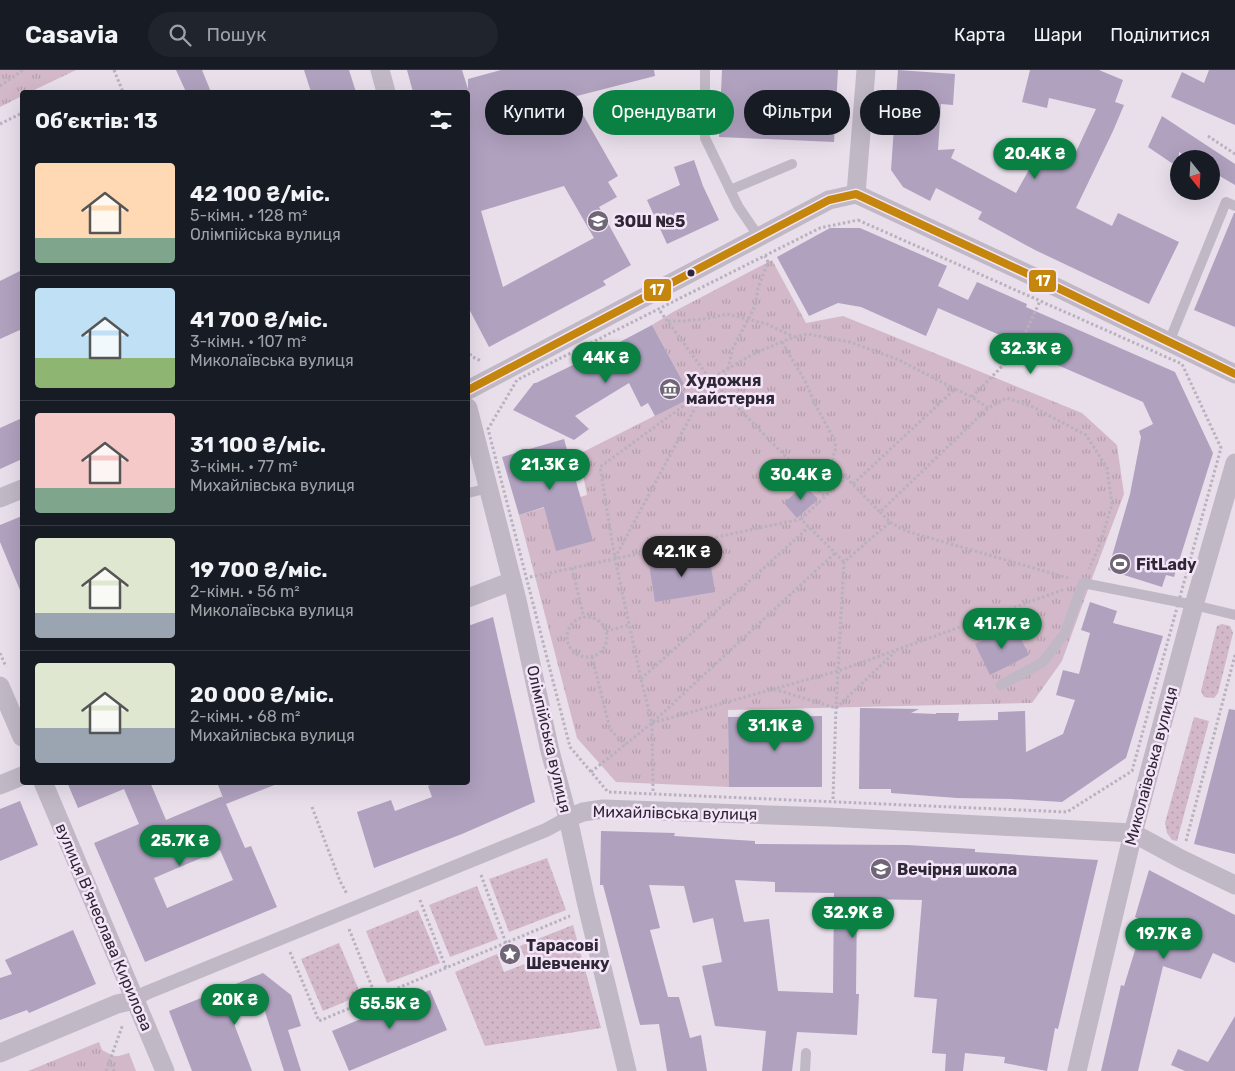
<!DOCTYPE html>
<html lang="uk">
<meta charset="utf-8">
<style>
body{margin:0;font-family:Rubik,sans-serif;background:#20242c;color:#f1f3f6;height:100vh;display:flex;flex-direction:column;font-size:19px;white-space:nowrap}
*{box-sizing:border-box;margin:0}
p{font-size:16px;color:#9ea1a6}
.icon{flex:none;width:28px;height:28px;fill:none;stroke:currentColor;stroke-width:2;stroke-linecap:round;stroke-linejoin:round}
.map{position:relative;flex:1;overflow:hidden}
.side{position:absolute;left:20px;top:20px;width:450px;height:695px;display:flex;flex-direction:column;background:#171b24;border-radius:5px;box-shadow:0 5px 20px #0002}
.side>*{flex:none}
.hud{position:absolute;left:485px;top:20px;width:475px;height:45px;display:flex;gap:10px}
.needle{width:32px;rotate:162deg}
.fabs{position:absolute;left:1170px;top:80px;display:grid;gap:10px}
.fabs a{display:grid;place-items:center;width:50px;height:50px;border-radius:50%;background:#171b24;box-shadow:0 5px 20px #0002;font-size:25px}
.price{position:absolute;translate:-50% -42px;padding:0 11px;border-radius:18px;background:#0b8043;color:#fff;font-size:16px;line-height:32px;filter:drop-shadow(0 1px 2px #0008)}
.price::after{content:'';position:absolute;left:50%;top:30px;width:15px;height:11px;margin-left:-8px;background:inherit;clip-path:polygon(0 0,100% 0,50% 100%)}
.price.current{background:#222;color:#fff}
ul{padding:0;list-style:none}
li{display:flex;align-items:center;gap:15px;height:125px;padding:0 15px}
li+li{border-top:1px solid #363941}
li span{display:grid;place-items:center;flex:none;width:140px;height:100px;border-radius:5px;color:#555}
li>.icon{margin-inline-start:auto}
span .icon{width:60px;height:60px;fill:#fffc;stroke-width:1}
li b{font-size:21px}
h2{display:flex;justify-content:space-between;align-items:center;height:60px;padding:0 15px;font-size:21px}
.chip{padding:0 18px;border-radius:22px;background:#171b24;box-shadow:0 5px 20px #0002;font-size:18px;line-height:45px}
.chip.current{background:#0b8043;color:#fff}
header{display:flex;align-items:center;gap:30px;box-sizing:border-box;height:70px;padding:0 25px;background:#171b24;border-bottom:1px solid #363941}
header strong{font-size:24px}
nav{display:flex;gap:28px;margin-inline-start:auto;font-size:18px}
.search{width:350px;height:45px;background:#20242c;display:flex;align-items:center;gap:12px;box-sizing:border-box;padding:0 18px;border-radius:28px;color:#9ea1a6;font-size:19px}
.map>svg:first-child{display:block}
</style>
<header>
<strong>Casavia</strong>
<div class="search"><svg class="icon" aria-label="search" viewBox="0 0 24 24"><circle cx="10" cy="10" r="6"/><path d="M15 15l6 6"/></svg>Пошук</div>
<nav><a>Карта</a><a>Шари</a><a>Поділитися</a></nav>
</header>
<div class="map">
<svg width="1235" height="1001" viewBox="0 0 1235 1001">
<defs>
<pattern id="grass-dots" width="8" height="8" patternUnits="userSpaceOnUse" patternTransform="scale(1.25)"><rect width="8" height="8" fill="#d2b8c8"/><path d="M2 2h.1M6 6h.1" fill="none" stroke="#b59eac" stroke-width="1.8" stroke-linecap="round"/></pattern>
<pattern id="park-tufts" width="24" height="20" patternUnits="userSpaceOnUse" patternTransform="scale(1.25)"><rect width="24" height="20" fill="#d2b8c8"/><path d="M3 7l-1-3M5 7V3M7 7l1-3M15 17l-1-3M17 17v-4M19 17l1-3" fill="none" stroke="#b59eac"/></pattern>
</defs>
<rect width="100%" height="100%" fill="#e8dfeb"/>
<g fill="url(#grass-dots)">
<polygon points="1222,554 1230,556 1233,563 1218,623 1214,628 1204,627 1201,621 1217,556"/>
<polygon points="1194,647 1209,651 1177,771 1172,770 1167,763 1165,753"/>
<polygon points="547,788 566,840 509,862 489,809"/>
<polygon points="477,816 498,869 450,887 429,835"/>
<polygon points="418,840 440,893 387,913 366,861"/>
<polygon points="573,855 601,958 485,976 455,902 497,884 504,902 527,893 520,876"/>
<polygon points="339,873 361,925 323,941 301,889"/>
</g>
<g fill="url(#park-tufts)">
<polygon points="0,0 76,0 30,22 22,22 22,26 0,37"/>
<polygon points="772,190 806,253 843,246 1082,343 1117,375 1124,424 1094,503 1062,591 1032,633 728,640 729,717 616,712 577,668 519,445 587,425 579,384 686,330 680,317 684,314 652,255 673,242"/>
<path d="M 99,972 L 102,980 C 116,987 113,988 129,983 L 136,1001 L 28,1001 Z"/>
</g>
<g fill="#b0a1bf" fill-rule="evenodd">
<polygon points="176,0 202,0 211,22 186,22"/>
<polygon points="304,0 349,0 356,22 311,22"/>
<path d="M 407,0 L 462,0 L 468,19 L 468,9 L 501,0 L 654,0 L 655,6 L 573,27 L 618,106 L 608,112 L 617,127 L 599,137 L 631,195 L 603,211 L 606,215 L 489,277 L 468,237 L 468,22 L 413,22 ZM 564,116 L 594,168 L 503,217 L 481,141 Z"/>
<polygon points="722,0 838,0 834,72 719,67"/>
<polygon points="898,0 955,4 953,35 941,34 938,80 955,79 951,88 1016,123 1046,69 1075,84 1096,39 1049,28 1047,38 1022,32 1030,0 1099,0 1123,10 1115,32 1124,35 1113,61 1076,138 1112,156 1118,143 1179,172 1149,234 1035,180 978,149 982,142 936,118 930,131 903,117 891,100"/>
<polygon points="1209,0 1235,0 1235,55 1171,27 1182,2 1204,13"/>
<polygon points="1162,46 1235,94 1235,115 1211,101 1211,89 1190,89 1179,82 1179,98 1148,77"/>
<polygon points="694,90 703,116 719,150 667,174 647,130 680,115 674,97"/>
<polygon points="1234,143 1235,143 1235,257 1194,240"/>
<polygon points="830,158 860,158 947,196 938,216 968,230 977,212 1027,234 1026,237 1175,302 1213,383 1174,507 1166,505 1162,517 1108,500 1130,424 1141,367 1139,361 1153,354 1143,332 1032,284 1034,280 938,238 926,266 861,237 838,233 809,246 777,187"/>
<polygon points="22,200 22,259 0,269 0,211"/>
<polygon points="652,255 684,314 680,317 687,330 655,346 648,333 641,337 629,313 575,346 589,359 574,370 513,340 534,313 536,313 618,273"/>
<polygon points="22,348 22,389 0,399 0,358"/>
<polygon points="564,369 593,471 556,481 544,437 519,445 502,387"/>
<polygon points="804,415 818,429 797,448 784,433"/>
<polygon points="22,446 22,525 0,472 0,455"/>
<polygon points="709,484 715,522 655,532 649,494"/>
<polygon points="1090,532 1117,541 1113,553 1163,566 1126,688 1062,732 1011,729 957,728 891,723 891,719 859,719 860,638 919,639 911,643 936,644 936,643 959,643 958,651 998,650 998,642 1025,641 1026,682 1063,664 1075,630 1056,625 1063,600 1079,604 1090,563 1081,560"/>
<polygon points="493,547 535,732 462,764 374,798 357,742 391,730 395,741 432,727 428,716 438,712 468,712 468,556"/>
<polygon points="1014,555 1029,585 990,605 975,574"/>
<polygon points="1229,639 1235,640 1235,784 1194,774"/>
<polygon points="822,646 822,717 729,717 728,647"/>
<path d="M 67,712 L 150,712 L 166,750 L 223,726 L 223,728 L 217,712 L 277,712 L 277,714 L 226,734 L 245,778 L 251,776 L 277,837 L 145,892 L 94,773 L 139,754 L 124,719 L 78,738 ZM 220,780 L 233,810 L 167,838 L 154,808 Z"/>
<polygon points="20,731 38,775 0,791 0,739"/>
<path d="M 601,761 L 675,763 L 674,766 L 755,771 L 755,774 L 907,775 L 975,779 L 975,782 L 1098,790 L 1058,959 L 1055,958 L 1047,1001 L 1004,993 L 1005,987 L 965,983 L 963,1001 L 945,1001 L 946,984 L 932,983 L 937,929 L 914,927 L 922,830 L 857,829 L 856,924 L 859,924 L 857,965 L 797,962 L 792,1001 L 762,1001 L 766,961 L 715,956 L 702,896 L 722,892 L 713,848 L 693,853 L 684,816 L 649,815 L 660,858 L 650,860 L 668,927 L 679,927 L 690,968 L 701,965 L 707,1001 L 667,1001 L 659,954 L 640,955 L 603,815 L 600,815 ZM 735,810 L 775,812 L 775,822 L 834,823 L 833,923 L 778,921 L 769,849 L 744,852 Z"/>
<polygon points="1149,800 1235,845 1235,893 1213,883 1201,909 1163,896 1138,1001 1101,1001 1121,915 1124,916 1144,851 1135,847"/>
<polygon points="73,860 96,914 29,943 27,940 0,950 0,908 12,904 5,890"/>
<polygon points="263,903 291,925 301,956 288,960 301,1001 284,1001 260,926 228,938 252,1001 192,1001 169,941"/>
<polygon points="430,920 447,960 349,1001 332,961"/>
<polygon points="1235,946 1235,1001 1185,1001 1171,995 1178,979 1208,992"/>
</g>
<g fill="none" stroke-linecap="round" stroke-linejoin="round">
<g stroke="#b9b1bd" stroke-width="3" stroke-dasharray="2.5 2.5" stroke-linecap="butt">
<polyline points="114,0 123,22"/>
<polyline points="0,16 23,0"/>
<polyline points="0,54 22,43"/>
<polyline points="1208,66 1235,84"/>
<polygon points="858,150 1182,294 1221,378 1132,701 1067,742 608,722 570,677 488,359 517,310 820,158"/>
<polyline points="660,241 710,309 825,427"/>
<polyline points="668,251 684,251 704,249 727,244 767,254 794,267"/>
<polyline points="782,272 805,311 816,336 834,369 836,378 833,386 833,394 880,442 988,338 1007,328 1033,337 1086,365 1107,398 1112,434 1100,474 1089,499"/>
<polyline points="468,279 471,286 481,291"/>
<polyline points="728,299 733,278 755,236 758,218 768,192 765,186"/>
<polyline points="972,327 1017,281 1040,231"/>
<polyline points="853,414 955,319 972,327 988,338"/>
<polyline points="801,449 847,406"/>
<polyline points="890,452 906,461 1068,508"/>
<polyline points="615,488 708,314"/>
<polyline points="572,498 584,548"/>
<polyline points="530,507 801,449 844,492"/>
<circle cx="587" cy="567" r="20"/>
<polyline points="606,561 629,555"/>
<polyline points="0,583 6,597"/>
<polyline points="592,587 610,659 625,675"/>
<polyline points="641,609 809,457"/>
<polyline points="774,619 836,638 895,582"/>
<polyline points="652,653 838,601 1065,519"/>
<polyline points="591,702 652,653 835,483"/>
<polyline points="653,721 652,653 641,609 615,489 600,397 686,334 710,309 757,282 794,267 808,264 850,272 899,290 955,319"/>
<polyline points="833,729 836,638 844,492 890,452 880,442"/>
<polyline points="312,737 340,811 347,824"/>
<polyline points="1186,771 1235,585"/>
<polyline points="481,805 506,873"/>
<polyline points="420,830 446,898"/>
<polyline points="349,859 376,927"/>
<polyline points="290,882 319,951 570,846"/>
<polyline points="109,990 114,1001"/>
<polyline points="106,1001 123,954"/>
</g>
<g stroke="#c0b8c4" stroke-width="10">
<polyline points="705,0 705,68 738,136 759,167"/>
<polyline points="730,120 792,94"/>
<polyline points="1169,272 1226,132 1235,136"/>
<polyline points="468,423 489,418"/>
<polyline points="1001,615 1043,592 1065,563 1083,513 1194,535 1235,545"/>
<polyline points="805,1001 806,983"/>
</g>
<polyline stroke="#c0b8c4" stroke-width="14" points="135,930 146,923 546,760 568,748"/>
<g stroke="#c0b8c4" stroke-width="19">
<polyline points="380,0 386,22"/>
<polyline points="856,124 866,0"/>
<polyline points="468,320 829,130 856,124 1058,218 1235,304"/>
<polyline points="468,338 517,530 550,681 568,748 586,831 627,1001"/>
<polyline points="0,428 22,419"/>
<polyline points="468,528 512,511"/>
<polyline points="0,616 22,667"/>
<polyline points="43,712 165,1001"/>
<polyline points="0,715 22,706"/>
<polyline points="568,748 583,742 603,739 828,747 1133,763 1181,789 1235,815"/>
<polyline points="0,983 117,934 135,930"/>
<polyline points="1077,1001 1133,763 1194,535 1235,393"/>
</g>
<g stroke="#f4e5f9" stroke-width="11">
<polyline id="bus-1" points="468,320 829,130 856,124 1058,218 1235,304"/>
</g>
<use href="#bus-1" stroke="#c5860d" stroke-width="8"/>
</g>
<defs>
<g id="school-disc" transform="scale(1.125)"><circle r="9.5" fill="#6f6775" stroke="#f4e5f9"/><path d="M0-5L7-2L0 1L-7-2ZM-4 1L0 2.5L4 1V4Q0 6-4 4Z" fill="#fff"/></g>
<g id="museum-disc" transform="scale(1.125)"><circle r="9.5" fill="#6f6775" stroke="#f4e5f9"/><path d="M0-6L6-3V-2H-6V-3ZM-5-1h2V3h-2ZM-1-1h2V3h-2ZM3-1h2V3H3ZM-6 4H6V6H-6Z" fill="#fff"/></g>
<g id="stadium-disc" transform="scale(1.125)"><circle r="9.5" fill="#6f6775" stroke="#f4e5f9"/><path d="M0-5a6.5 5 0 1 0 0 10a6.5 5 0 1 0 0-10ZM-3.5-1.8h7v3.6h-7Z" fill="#fff"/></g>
<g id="sight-disc" transform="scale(1.125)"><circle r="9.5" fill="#6f6775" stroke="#f4e5f9"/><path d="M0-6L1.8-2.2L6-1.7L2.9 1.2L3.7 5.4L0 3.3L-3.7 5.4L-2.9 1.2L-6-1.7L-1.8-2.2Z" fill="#fff"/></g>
</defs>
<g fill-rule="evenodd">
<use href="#school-disc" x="598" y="151"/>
<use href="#museum-disc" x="670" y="319"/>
<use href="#stadium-disc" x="1120" y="494"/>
<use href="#school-disc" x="881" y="799"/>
<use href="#sight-disc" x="510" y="884"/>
</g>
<circle fill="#2e2735" stroke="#f4e5f9" stroke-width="2" cx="691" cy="203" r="4.5"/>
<g text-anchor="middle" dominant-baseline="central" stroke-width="5" stroke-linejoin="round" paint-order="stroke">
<g font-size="16" font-weight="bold" fill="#2e2735" stroke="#f4e5f9" text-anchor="start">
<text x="614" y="151">ЗОШ №5</text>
<text x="686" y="310">Художня<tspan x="686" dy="18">майстерня</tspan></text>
<text x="1136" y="494">FitLady</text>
<text x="897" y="799">Вечірня школа</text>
<text x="526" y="875">Тарасові<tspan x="526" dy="18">Шевченку</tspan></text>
</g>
<g font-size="16" fill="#2e2735" stroke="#f4e5f9">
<text transform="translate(549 669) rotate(77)">Олімпійська вулиця</text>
<text transform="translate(1151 696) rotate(-75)">Миколаївська вулиця</text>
<text transform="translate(675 743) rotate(1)">Михайлівська вулиця</text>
<text transform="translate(104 857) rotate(67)">вулиця В'ячеслава Кирилова</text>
</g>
</g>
<g stroke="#f4e5f9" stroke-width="2">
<rect x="1028" y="199" width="29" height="24" rx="5" fill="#c5860d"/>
<rect x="643" y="208" width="29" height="24" rx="5" fill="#c5860d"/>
</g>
<g font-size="14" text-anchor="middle" font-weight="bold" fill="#fff">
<text x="1043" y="216">17</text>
<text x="657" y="225">17</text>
</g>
</svg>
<div class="fabs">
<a><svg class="needle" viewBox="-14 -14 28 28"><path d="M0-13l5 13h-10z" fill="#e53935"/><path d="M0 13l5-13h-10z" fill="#9ea1a6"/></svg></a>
</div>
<b class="price" style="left:1035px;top:110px">20.4K ₴</b>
<b class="price" style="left:1031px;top:305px">32.3K ₴</b>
<b class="price" style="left:606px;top:314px">44K ₴</b>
<b class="price" style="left:550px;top:421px">21.3K ₴</b>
<b class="price" style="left:801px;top:431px">30.4K ₴</b>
<b class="price current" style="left:682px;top:508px">42.1K ₴</b>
<b class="price" style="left:1002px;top:580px">41.7K ₴</b>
<b class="price" style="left:775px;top:682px">31.1K ₴</b>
<b class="price" style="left:180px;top:797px">25.7K ₴</b>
<b class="price" style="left:853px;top:869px">32.9K ₴</b>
<b class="price" style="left:1164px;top:890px">19.7K ₴</b>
<b class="price" style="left:235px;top:956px">20K ₴</b>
<b class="price" style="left:390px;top:960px">55.5K ₴</b>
<div class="hud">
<a class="chip">Купити</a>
<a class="chip current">Орендувати</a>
<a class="chip">Фільтри</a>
<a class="chip">Нове</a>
</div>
<section class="side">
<h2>Об’єктів: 13<svg class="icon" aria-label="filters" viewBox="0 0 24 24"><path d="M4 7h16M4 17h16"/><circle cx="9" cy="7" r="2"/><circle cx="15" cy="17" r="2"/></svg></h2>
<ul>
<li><span style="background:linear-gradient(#ffd9b3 75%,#7fa58c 0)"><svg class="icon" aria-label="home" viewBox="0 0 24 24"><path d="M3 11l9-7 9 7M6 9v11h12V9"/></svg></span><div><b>42 100 ₴/міс.</b><p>5-кімн. · 128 m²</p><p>Олімпійська вулиця</p></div></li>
<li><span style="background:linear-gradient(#bfe0f5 70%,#8fb573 0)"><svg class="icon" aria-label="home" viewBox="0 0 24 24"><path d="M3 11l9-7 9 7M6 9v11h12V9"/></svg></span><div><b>41 700 ₴/міс.</b><p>3-кімн. · 107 m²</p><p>Миколаївська вулиця</p></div></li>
<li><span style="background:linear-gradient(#f6c9c9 75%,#7fa58c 0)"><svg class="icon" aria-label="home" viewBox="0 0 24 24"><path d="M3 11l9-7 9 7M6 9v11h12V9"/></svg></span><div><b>31 100 ₴/міс.</b><p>3-кімн. · 77 m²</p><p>Михайлівська вулиця</p></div></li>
<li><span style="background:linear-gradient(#dfe7d0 75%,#9aa5b1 0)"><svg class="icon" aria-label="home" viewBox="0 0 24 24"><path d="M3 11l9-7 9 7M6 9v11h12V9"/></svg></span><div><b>19 700 ₴/міс.</b><p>2-кімн. · 56 m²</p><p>Миколаївська вулиця</p></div></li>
<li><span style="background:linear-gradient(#dfe7d0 65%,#9aa5b1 0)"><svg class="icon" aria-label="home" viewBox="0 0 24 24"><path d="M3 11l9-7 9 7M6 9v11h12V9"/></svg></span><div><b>20 000 ₴/міс.</b><p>2-кімн. · 68 m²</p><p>Михайлівська вулиця</p></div></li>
</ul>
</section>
</div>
